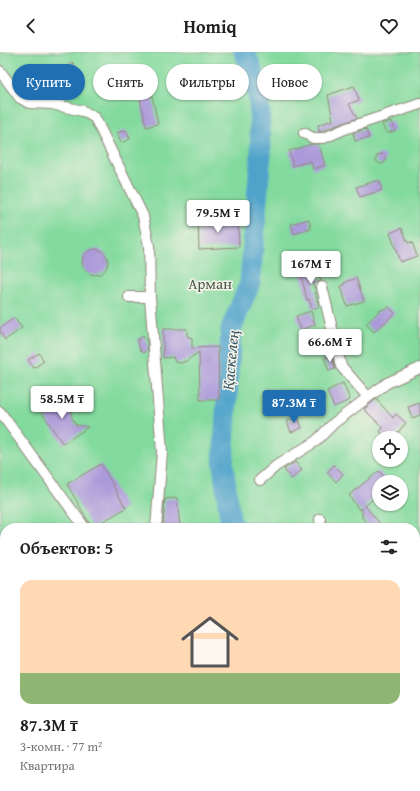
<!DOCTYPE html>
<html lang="ru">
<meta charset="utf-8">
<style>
body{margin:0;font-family:"Gentium Book Plus",serif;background:#f6f6f6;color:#222;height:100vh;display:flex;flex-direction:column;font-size:15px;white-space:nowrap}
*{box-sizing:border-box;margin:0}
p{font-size:13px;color:#767676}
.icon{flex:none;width:22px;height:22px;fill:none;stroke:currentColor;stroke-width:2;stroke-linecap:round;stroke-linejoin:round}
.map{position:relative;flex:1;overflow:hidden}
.details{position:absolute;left:0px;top:471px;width:420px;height:268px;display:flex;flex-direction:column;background:#fff;border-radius:16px 16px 0 0;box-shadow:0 1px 3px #0004}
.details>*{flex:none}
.banner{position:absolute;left:12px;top:12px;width:396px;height:36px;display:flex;gap:8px}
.tools{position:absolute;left:372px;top:379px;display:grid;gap:8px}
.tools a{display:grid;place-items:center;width:36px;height:36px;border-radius:50%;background:#fff;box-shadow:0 1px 3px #0004;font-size:20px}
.price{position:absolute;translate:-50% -34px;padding:0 9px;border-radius:4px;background:#fff;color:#222;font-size:13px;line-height:26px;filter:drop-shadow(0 1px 2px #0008)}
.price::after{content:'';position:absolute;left:50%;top:24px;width:12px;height:9px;margin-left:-6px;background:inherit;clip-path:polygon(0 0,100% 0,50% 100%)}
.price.current{background:#1f6fb2;color:#fff}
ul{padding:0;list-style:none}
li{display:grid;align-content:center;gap:8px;height:212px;padding:0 20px}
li+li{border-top:1px solid #e0e0e0}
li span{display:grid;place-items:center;height:124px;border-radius:12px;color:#555}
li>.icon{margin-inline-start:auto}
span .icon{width:72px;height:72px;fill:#fffc;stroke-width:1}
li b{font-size:17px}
h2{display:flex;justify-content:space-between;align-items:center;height:48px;padding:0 20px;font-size:17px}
.chip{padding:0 14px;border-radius:18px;background:#fff;box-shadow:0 1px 3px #0004;font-size:14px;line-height:36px}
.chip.current{background:#1f6fb2;color:#fff}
header{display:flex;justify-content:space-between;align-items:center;height:52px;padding:0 20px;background:#fff;font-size:18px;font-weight:800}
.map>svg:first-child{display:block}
</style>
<header><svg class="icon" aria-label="back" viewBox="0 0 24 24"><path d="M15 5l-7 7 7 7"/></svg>Homiq<svg class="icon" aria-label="heart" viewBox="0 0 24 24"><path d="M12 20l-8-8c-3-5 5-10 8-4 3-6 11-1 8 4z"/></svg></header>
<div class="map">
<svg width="420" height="739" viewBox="0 0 420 739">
<rect width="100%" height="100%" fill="#f7f3e8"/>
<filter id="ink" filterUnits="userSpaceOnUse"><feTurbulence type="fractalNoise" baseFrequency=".025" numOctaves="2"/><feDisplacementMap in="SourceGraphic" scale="8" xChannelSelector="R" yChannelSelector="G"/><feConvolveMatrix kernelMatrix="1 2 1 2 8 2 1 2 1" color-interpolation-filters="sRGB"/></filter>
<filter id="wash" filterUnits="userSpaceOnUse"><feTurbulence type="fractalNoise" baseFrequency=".012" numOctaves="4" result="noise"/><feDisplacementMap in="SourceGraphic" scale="16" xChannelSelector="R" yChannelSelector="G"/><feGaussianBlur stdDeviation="0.9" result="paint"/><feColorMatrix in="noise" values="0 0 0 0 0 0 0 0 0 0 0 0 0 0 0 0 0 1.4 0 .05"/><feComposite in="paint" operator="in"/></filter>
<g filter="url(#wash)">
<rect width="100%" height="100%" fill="#f4e3ca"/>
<path fill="#83da9e" stroke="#578264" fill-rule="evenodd" d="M 0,0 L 420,0 L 420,739 L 0,739 ZM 379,386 L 401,386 L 401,408 L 379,408 ZM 379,430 L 401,430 L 401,452 L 379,452 ZM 5,476 L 415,476 L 415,734 L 5,734 Z"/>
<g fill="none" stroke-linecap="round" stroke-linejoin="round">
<g stroke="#4fa3cb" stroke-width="21">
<polyline points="234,476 230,467 223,412 231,277 250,231 261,100 259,48 251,15 244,0"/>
<polyline points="343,734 346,739"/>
</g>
</g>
<g id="blocks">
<g fill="#ab9ad9">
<polygon points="72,10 83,24 74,31 63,18"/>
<polygon points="354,34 359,48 349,52 357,66 319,80 318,73 333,68 328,43"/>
<polygon points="152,44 158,72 146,75 140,46"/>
<polygon points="392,69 395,79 386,81 382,72"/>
<polygon points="366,77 369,86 355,89 353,81"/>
<polygon points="126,78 130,87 121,91 117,81"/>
<polygon points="312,92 318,92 320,96 325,113 313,117 311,109 293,114 289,99"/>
<circle cx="381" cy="107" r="5"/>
<polygon points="379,128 382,138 360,145 356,135"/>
<polygon points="238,167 239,195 199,197 198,168"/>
<polygon points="309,167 311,177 294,182 291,172"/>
<polygon points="402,176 408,191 412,190 417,204 400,210 390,181"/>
<circle cx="95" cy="210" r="13"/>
<polygon points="312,214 317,218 321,229 313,231 319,255 312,257 309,247 307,248 301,222"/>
<polygon points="356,226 364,249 347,254 341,234 345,233 344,231"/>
<polygon points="389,255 395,261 374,280 366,272 379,259"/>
<polygon points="311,259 315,273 301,278 296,264"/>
<polygon points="14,266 22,276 5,288 0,280 0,276"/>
<polygon points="163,277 187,277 187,284 192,286 192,296 218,295 219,348 200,348 199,300 186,309 181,311 175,310 173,305 163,306"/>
<polygon points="143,284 147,289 148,298 144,301 140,297 137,288"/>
<polygon points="39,301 44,309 34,316 28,308"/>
<polygon points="332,304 335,317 329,319 324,306"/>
<polygon points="343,331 350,348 334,355 327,339"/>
<polygon points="57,343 71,358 72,366 76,373 88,375 63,392 42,361 42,358"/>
<polygon points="376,347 393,366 396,362 406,371 393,386 386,386 380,380 383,376 364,357"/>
<polygon points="420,351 420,363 412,366 408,355"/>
<polygon points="298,365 302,376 291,380 287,369"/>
<polygon points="295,410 302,418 291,427 284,417"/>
<polygon points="101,412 126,456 92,476 67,432"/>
<polygon points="334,413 343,422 336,430 327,420"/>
<polygon points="379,419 386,428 379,430 379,433 374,437 378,442 365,454 384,476 371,476 362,465 362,456 359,458 349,443"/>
<polygon points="177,446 180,476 163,476 165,447"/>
</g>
</g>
</g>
<g filter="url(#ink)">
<use href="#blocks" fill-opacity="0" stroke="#90877a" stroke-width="1"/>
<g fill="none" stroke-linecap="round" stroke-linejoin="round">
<g stroke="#90877a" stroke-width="12">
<g id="minor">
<polyline points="0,19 20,46 29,51 52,52 83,59 95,66 143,164 149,194 150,245"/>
<polyline points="304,81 313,86 324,86 347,76 420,52"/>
<polyline points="322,235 341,314 368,345"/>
<polyline points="129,245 150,245 162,400 156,476"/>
<polyline points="0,360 85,476"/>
<polyline points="260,428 276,414 316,389 334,371 387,331 420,316"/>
<polyline points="320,467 321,476"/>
<polyline points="415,589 420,585"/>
<polyline points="0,606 5,602"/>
<polyline points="415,635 420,640"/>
<polyline points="46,734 47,739"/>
<polyline points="242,734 243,739"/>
<polyline points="17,739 26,734"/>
</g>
</g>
<use href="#minor" stroke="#fff" stroke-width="10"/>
</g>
</g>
<g text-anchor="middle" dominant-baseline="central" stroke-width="3" stroke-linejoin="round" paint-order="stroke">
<g font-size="15" fill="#415748" stroke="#f7f3e8">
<text x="210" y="231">Арман</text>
</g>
<g font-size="16" font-style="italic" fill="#395b6b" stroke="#f7f3e8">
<text transform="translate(230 308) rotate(-85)">Қаскелең</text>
</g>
</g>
</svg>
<div class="tools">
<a><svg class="icon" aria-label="locate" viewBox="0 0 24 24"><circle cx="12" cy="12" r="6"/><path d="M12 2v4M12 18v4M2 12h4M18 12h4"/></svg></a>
<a><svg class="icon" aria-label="layers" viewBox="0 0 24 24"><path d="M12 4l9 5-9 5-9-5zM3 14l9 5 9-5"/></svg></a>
</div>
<b class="price" style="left:218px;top:182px">79.5M ₸</b>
<b class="price" style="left:311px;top:233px">167M ₸</b>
<b class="price" style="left:330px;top:311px">66.6M ₸</b>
<b class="price" style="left:62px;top:368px">58.5M ₸</b>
<b class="price current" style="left:294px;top:372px">87.3M ₸</b>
<div class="banner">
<a class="chip current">Купить</a>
<a class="chip">Снять</a>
<a class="chip">Фильтры</a>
<a class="chip">Новое</a>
</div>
<section class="details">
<h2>Объектов: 5<svg class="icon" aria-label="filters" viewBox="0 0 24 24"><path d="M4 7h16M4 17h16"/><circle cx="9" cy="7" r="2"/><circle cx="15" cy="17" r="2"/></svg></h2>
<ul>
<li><span style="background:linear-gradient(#ffd9b3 75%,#8fb573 0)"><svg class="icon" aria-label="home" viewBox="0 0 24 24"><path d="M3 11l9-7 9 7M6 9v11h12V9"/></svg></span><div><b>87.3M ₸</b><p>3-комн. · 77 m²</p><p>Квартира</p></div></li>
</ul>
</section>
</div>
